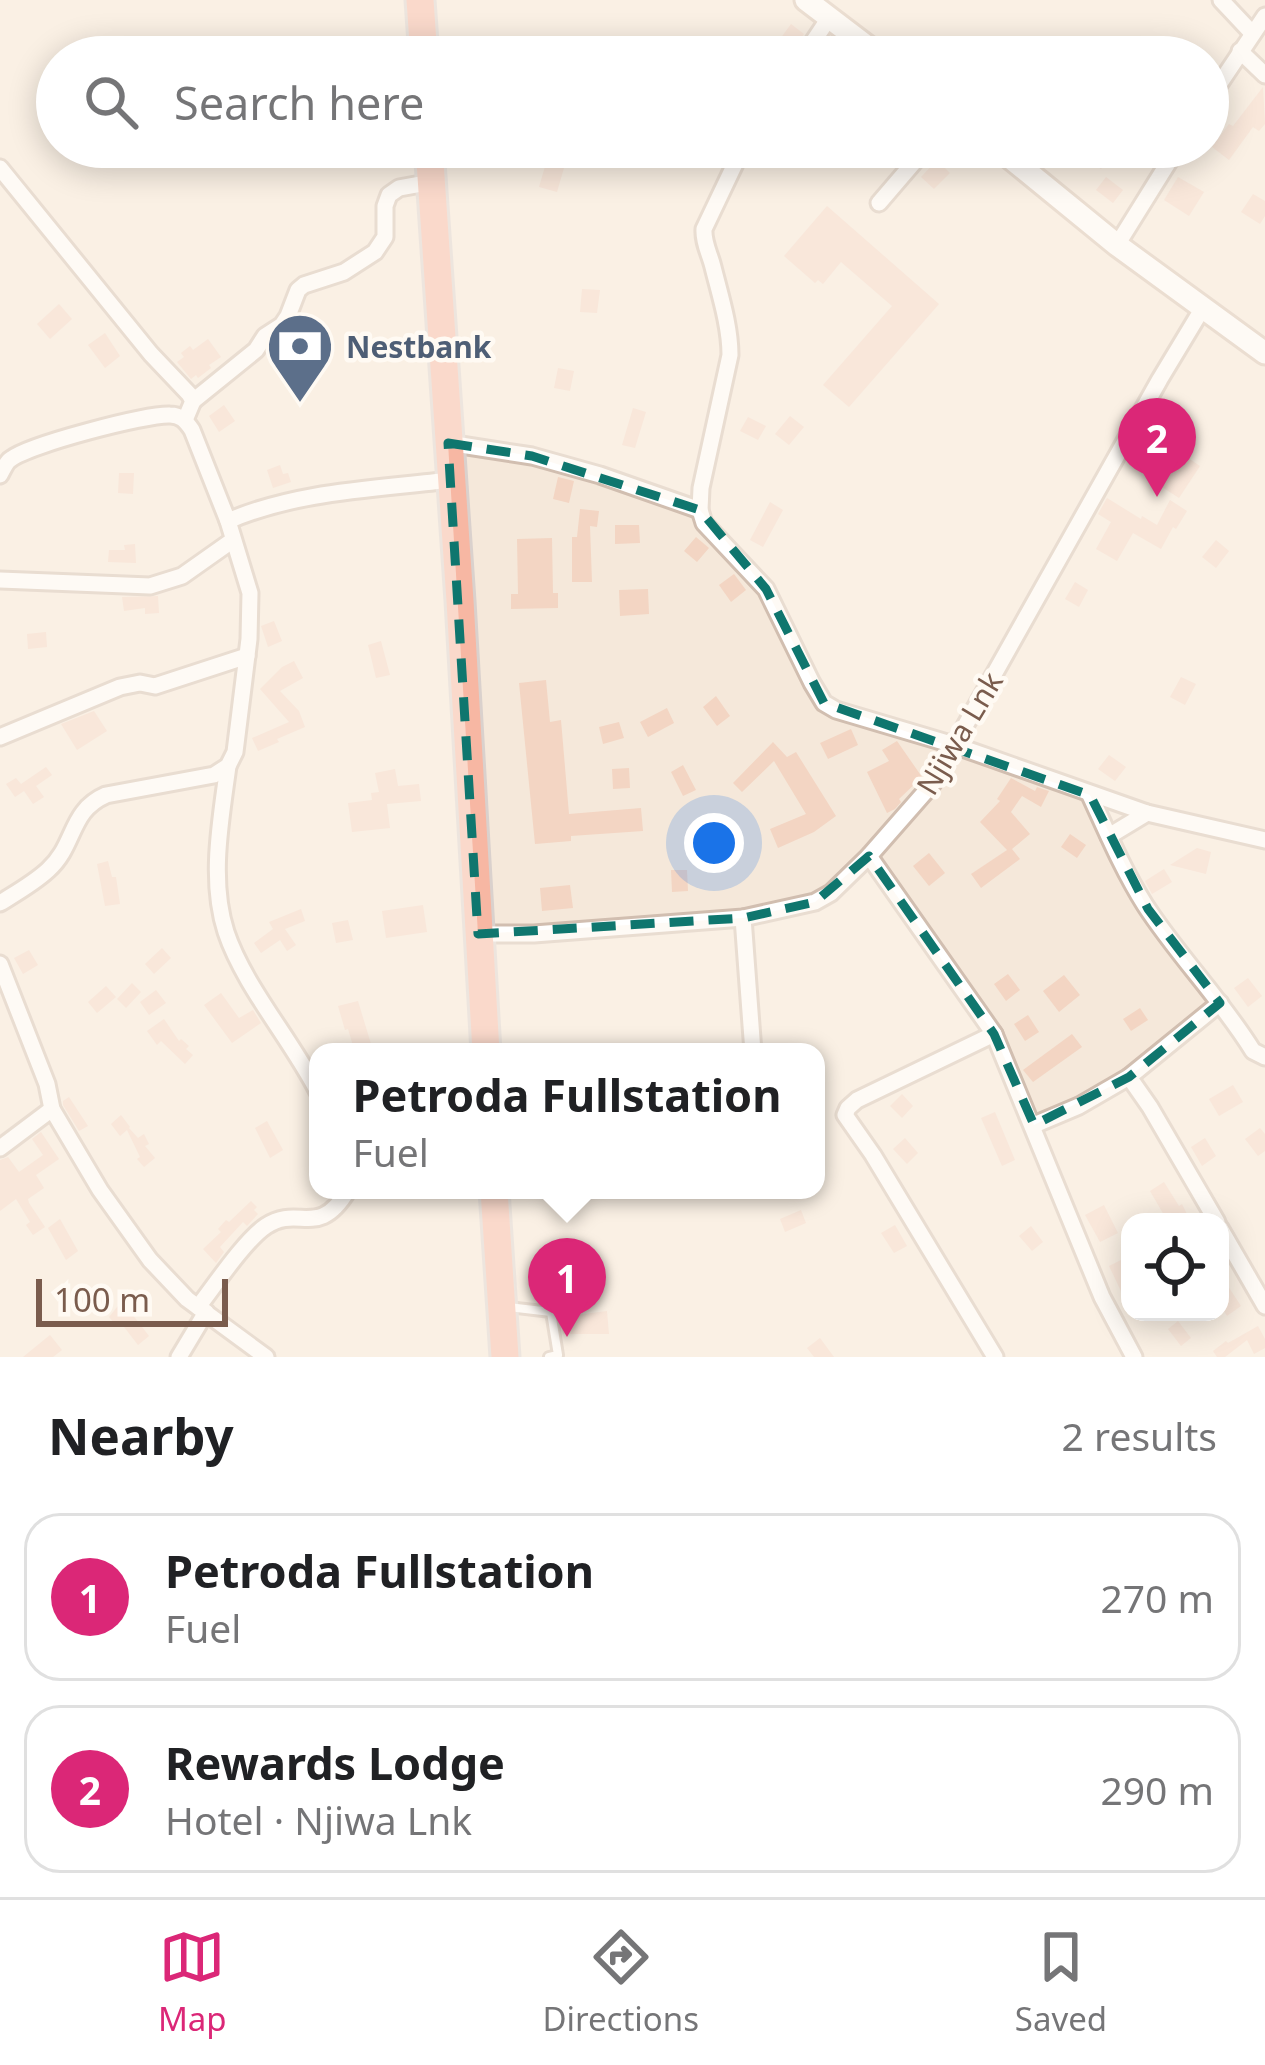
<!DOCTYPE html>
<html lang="en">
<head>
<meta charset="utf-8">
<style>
	:root { --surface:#fff; --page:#f2f2f2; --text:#202124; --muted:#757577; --line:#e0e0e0; --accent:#db2777 }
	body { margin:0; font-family:"Noto Sans",sans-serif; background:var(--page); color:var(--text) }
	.controls { position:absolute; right:36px; bottom:36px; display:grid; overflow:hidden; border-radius:24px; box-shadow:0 6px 30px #0003 }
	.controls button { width:108px; height:108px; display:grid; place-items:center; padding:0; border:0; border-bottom:3px solid var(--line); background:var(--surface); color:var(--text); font:60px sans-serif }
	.scale { position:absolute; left:36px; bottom:30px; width:192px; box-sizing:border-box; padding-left:12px; border:6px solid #7a5c4d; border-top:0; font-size:33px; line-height:42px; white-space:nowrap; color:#7a5c4d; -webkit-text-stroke:9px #fffaf3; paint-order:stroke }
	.you { position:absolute; left:714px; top:843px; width:42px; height:42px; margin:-30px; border:9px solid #fff; border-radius:50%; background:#1a73e8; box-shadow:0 0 0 18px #1a73e833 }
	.badge { display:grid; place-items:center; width:78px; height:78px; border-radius:50%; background:var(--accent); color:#fff; font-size:39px; font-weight:700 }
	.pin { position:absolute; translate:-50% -99px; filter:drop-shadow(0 3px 6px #0008) }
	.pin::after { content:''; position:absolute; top:63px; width:42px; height:36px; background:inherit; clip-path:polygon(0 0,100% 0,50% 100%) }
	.popup { position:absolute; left:309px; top:1043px; width:516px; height:156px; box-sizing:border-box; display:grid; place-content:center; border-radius:24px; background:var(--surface); filter:drop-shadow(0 3px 9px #0005); font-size:39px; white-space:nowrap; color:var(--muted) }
	.popup b { font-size:45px; color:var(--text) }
	.popup::after { content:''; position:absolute; left:50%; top:100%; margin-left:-24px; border:24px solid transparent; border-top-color:var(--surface) }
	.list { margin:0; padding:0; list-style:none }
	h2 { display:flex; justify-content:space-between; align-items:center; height:156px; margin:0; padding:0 48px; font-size:51px }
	h2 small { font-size:39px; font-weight:400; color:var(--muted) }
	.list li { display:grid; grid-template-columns:78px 1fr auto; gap:36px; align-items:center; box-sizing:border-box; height:168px; margin:0 24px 24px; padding:0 24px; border:3px solid var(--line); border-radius:36px }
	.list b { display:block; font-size:45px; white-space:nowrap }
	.list p { margin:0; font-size:39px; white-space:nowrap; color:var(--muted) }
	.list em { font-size:39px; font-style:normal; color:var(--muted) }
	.icon { flex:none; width:66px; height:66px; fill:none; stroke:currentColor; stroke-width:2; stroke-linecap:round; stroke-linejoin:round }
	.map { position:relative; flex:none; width:1265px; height:1357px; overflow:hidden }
	.search { position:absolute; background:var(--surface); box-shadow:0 6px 30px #0003; left:36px; right:36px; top:36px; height:132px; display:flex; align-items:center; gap:30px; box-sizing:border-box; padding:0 42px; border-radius:66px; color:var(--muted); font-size:45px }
	.sheet { height:540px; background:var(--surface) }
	nav { display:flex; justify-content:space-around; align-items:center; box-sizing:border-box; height:168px; border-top:3px solid var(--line); background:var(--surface); font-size:33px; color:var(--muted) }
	nav a { display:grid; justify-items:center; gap:6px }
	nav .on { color:var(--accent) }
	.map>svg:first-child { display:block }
</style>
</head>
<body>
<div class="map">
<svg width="1265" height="1357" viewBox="0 0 1265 1357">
	<rect width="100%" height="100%" fill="#fdf6ec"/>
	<!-- residential -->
	<path fill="#f5e8da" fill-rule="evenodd" d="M0,0h1265v1357h-1265zM57,57h1151v90h-1151zM318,1052h498v138h-498zM1130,1222h90v90h-90z"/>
	<!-- building -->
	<g fill="#f3d5c3">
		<path d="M791,24l13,10 -10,15 -14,-10z"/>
		<path d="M1263,87l2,37 -6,7 -6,-4 -24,33 -17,-13 17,-23 4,2z"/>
		<path d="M1085,147h34l-18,22 -21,-16z"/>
		<path d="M937,160l13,13 -16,16 -13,-12z"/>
		<path d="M546,163l18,5 -7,24 -18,-5z"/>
		<path d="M1106,177l17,13 -10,13 -17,-13z"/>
		<path d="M1178,177l26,15 -15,24 -25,-16z"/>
		<path d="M1253,194l12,7v15l-5,8 -19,-12z"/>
		<path d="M827,206l112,98 -90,103 -26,-22 69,-79 -51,-44 -18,22 -5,-4 -3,3 -31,-27z"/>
		<path d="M582,289l18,1 -3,23 -17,-1z"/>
		<path d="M59,304l13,15 -22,20 -13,-15z"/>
		<path d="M105,333l15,23 -15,12 -17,-23z"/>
		<path d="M208,339l13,18 -12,8 2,3 -13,10 -2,-3 -5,4 -14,-17 7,-5 -3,-4 9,-7 3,4z"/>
		<path d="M558,368l16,3 -4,20 -16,-3z"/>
		<path d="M224,405l11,16 -16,11 -10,-16z"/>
		<path d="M633,408l13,4 -11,36 -13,-3z"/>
		<path d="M790,416l14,11 -15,18 -14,-11z"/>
		<path d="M748,417l18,9 -8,14 -18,-9z"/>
		<path d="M1169,445l31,21 -21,32 -31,-20z"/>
		<path d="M280,465l3,9 5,-1 3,9 -18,6 -6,-18z"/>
		<path d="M119,473h15l-1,21 -15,-1z"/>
		<path d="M558,477l16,4 -5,22 -16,-4z"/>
		<path d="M1107,498l34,21 1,-3 15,9 13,-25 17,11 -11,18 -3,-2 -12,22 -28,-16 -16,28 -21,-12 15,-27 -13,-8z"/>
		<path d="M770,502l13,8 -20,37 -13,-7z"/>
		<path d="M580,509l19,2 -2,16 -7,-1 2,56h-20v-45h5z"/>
		<path d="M615,525h24l1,18 -25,1z"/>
		<path d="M696,537l13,11 -12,14 -13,-11z"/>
		<path d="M552,538l1,55h5v15l-47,1v-15h7l-1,-55z"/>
		<path d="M1216,540l13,11 -13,17 -14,-11z"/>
		<path d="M135,544l1,19 -28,-1 1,-12h16l-1,-5z"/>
		<path d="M734,574l12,16 -15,12 -12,-17z"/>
		<path d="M1075,582l13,8 -9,17 -14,-8z"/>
		<path d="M648,589l1,25 -29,2 -1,-26z"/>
		<path d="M158,596l1,17 -14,1v-6l-21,3 -2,-14z"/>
		<path d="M274,621l8,20 -14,6 -7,-21z"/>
		<path d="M46,632l1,15 -19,2 -1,-15z"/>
		<path d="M381,641l9,34 -14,3 -8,-33z"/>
		<path d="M294,661l9,17 -23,13 19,20 6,16 -28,12 2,3 -21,9 -6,-13 37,-16 -29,-33 22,-22z"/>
		<path d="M1181,677l15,7 -11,21 -15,-8z"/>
		<path d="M546,680l4,42 11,-2 8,94 72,-6 2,23 -72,5v5l-36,3 -16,-161z"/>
		<path d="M716,696l14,20 -13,10 -14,-19z"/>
		<path d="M667,708l7,15 -26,14 -8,-15z"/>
		<path d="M94,711l13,20 -30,19 -16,-26z"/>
		<path d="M619,722l5,16 -21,6 -4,-17z"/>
		<path d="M851,729l7,16 -30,14 -8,-16z"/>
		<path d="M897,741l25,36 -23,22 2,3 -6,7 -8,4 -20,-41 22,-11 -7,-11z"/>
		<path d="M773,742l14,15 9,-5 40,64 -22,16 -36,16 -8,-19 36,-15 -32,-53 -32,31 -9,-9z"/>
		<path d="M1109,755l17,12 -11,14 -17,-12z"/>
		<path d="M683,765l13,25 -13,6 -12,-24z"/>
		<path d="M46,767l6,8 -16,11 8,11 -11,7 -9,-13 -9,6 -9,-13 10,-6 5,6z"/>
		<path d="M629,768l1,20 -17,1 -1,-20z"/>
		<path d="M395,769l3,17 21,-2 2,17 -34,3 3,24 -38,4 -4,-29 24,-3 -1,-7 8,-1 -4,-19z"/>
		<path d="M1011,778l24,13 2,-4 12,4 -8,16 -19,-11 -11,16 19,22 -18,15 8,10 -39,29 -10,-14 36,-24 -27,-28 20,-21 -3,-2z"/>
		<path d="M1070,834l16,11 -9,13 -16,-11z"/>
		<path d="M1197,848l14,4 -5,22 -36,-9z"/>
		<path d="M929,853l16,20 -16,13 -16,-20z"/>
		<path d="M108,861l4,16h4l4,27 -15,2 -8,-42z"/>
		<path d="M1164,869l8,13 -20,12 -7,-13z"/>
		<path d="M671,870h16l1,21 -16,1z"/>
		<path d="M570,885l3,23 -31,3 -2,-23z"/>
		<path d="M423,905l4,27 -41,6 -4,-27z"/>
		<path d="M301,909l4,12 -20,8 11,16 -9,6 -7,-11 -19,13 -7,-10 19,-14 -4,-7z"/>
		<path d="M348,920l5,20 -17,3 -4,-20z"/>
		<path d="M162,948l9,10 -17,16 -9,-10z"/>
		<path d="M29,950l9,15 -15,9 -9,-16z"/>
		<path d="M1008,974l12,16 -14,11 -12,-17z"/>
		<path d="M1064,975l16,20 -21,17 -16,-21z"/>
		<path d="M1248,978l14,18 -14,11 -14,-19z"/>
		<path d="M132,983l9,9 -15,16 -9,-9z"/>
		<path d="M106,986l10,11 -19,16 -9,-11z"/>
		<path d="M156,990l10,13 -17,12 -9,-13z"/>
		<path d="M221,993l18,25 14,-8 8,13 -29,20 -28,-38z"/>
		<path d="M358,1001l13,43 -17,5 -6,-20 -3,1 -7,-24z"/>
		<path d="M1140,1008l8,12 -17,11 -8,-12z"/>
		<path d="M1028,1015l11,17 -14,9 -11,-17z"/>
		<path d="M164,1019l15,22 2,-2 8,7 -3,3 7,6 -8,9 -24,-23 -4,4 -10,-14z"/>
		<path d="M1072,1034l10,13 -49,35 -10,-12z"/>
		<path d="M1233,1085l10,17 -24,14 -10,-17z"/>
		<path d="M902,1094l11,12 -11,12 -12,-12z"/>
		<path d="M69,1097l19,29 -9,5 -16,-26v-4z"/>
		<path d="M995,1112l20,48 -13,6 -21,-48z"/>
		<path d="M121,1115l9,12 -1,1 9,10 6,-4 5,10 -4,2 10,12 -11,9 -7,-8 3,-2 -13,-27 -7,6 -9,-12z"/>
		<path d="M267,1121l16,29 -13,8 -15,-30z"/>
		<path d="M1260,1128l5,6v17l-7,5 -13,-17z"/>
		<path d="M41,1132l18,27 -23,16 8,13 -16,11 1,4 16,24 -12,8 -7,-10 4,-3 -14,-23 -16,12v-51l8,-3 11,15 24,-17 -11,-16z"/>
		<path d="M905,1138l13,15 -11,11 -14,-15z"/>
		<path d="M1205,1138l11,18 -14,10 -11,-19z"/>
		<path d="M1164,1182l15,24 3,-2 9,18h-23l-18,-31z"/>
		<path d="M251,1201l6,6 -3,3 4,4 -11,12 -4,-4 -23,25 4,5 -8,11 -13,-14 18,-17 -3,-3 8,-9 3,2z"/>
		<path d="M1104,1205l14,28 -18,9 -15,-27z"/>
		<path d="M801,1210l5,13 -21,9 -5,-13z"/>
		<path d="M60,1219l18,32 -12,9 -18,-32z"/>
		<path d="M895,1225l12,21 -13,7 -13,-20z"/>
		<path d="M1031,1226l12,16 -11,9 -13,-15z"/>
		<path d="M1121,1260l9,18v32l-21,-44z"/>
		<path d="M1220,1274l21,32 -14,10 -7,-12z"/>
		<path d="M122,1301l27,35 -11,9 -17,-22 -4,3 -8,-9z"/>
		<path d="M607,1311l2,23h-46l-3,-17z"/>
		<path d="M1178,1321l13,17 -10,8 -13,-17z"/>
		<path d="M1258,1326l7,13v9l-11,6 -7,-14 -22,17h-8l-4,-6 13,-10 2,2z"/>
		<path d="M50,1335l12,15 -9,7h-30z"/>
		<path d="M820,1338l14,19h-20l-7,-9z"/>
	</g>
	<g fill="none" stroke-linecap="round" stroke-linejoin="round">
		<defs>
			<path id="lane" d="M508,1307l43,5 7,43 -9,2"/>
			<g id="street">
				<path d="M1221,0l31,33"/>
				<path d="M1240,51l25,24"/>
				<path d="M803,57l26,-39"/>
				<path d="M1208,101l57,-85"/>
				<path d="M743,147l-39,82c-1,14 6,25 9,38 7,28 17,59 17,88l-29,133 -1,22 4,13 62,66 46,94 12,20 12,7 118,35 193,68 118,27"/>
				<path d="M0,168l151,186 38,40 4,7 -8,19"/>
				<path d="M879,203l48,-56"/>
				<path d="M1117,245l61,-98"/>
				<path d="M193,401l63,-51 9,-14 17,-11 6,-9 10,-26 6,-5 40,-13 31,-20 10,-15v-31l4,-11 10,-7 33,-6"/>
				<path d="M448,443l84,13 68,19 100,35"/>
				<path d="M0,475c2,-4 7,-14 11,-16 17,-14 135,-45 159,-44 11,0 16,6 22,15l36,91"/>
				<path d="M0,580l150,6 32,-10 51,-36"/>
				<path d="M0,737l120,-50 20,-4 15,3 92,-30"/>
				<path d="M228,766c-7,53 -19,114 -2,166 18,54 65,107 92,160"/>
				<path d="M1090,795c17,37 33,75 55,110 33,51 76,94 108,146l12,6"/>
				<path d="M1109,836l38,-23"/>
				<path d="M869,856l125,178 108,263 32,60"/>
				<path d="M0,903c16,-10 34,-20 48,-33 28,-25 21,-59 58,-75l108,-20 14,-9 7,-14 14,-113 1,-46 -22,-72c69,-30 148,-32 222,-41"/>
				<path d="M743,918l10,134"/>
				<path d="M478,934h56l209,-16 72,-16 16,-9 38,-37 64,-73 227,-404 44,-73"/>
				<path d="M0,964l47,120 5,25 48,81 50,70 37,39 79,58"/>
				<path d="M994,1034l-137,66 -9,8 -3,7 28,40 122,202"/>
				<path d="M1129,1077l91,-74"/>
				<path d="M1034,1125l45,-19 50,-29 21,30 67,115"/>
				<path d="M0,1148l52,-39"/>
				<path d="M1220,1228l45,78"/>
				<path d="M198,1307c17,-22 47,-67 68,-81 33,-22 52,14 82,-36"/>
				<path d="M179,1357l27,-45"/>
			</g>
			<g id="secondary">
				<path d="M806,0l75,57"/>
				<path d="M997,147l120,98 148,108"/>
			</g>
			<g id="highway">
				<path d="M420,0l4,57"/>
				<path d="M429,147l31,454 26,451"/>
				<path d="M494,1190l11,167"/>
			</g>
		</defs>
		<!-- lane casing -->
		<use href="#lane" stroke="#d1beb0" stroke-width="14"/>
		<!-- street casing -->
		<use href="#street" stroke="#d1beb0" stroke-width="21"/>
		<!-- secondary casing -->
		<use href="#secondary" stroke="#d6c0b0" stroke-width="27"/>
		<!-- highway casing -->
		<use href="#highway" stroke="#dad1cd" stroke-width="33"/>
		<!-- lane -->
		<use href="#lane" stroke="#fff" stroke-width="8"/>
		<!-- street -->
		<use href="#street" stroke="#fff" stroke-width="15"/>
		<!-- secondary -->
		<use href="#secondary" stroke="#fff" stroke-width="21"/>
		<!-- highway -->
		<use href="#highway" stroke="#f7b7a3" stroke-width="27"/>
	</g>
	<!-- marked area -->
	<path d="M0 0H1265V1357H0ZM448,443l84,13 168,54 66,79 58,114 266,92 58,114 72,94 -91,74 -95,48 -40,-91 -125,-178 -54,46 -72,16 -265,16z" fill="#fdf6ec" fill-opacity=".55" fill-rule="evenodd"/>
	<path fill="none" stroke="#0f766e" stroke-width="9" stroke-dasharray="24 15" stroke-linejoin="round" d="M448,443l84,13 168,54 66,79 58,114 266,92 58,114 72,94 -91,74 -95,48 -40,-91 -125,-178 -54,46 -72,16 -265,16z"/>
	<!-- icons -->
	<defs>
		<symbol id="bank-pin" viewBox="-11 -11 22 30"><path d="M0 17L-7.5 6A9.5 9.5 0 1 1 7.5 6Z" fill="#5c6f8a" stroke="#fffaf3"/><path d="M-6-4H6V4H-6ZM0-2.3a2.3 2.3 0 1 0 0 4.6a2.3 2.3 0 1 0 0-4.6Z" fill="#fff"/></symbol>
	</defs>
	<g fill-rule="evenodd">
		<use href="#bank-pin" x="262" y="308" width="76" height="104"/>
	</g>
	<g text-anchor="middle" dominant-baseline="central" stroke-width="9" stroke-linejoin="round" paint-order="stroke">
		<!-- service labels -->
		<g font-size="30" font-weight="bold" fill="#4e5e75" stroke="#fffaf3" text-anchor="start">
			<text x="346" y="346">Nestbank</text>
		</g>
		<!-- street labels -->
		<g font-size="30" fill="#7a5c4d" stroke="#fffaf3">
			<text transform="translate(959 733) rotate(-59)">Njiwa Lnk</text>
		</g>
	</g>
</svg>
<div class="controls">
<button><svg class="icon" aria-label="locate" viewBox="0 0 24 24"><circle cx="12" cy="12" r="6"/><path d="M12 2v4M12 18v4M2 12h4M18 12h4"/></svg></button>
</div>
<div class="scale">100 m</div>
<div class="you"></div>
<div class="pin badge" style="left:567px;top:1337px">1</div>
<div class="popup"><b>Petroda Fullstation</b>Fuel</div>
<div class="pin badge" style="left:1157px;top:497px">2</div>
<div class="search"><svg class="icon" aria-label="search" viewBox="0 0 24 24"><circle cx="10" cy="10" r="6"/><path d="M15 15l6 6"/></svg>Search here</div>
</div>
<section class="sheet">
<h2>Nearby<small>2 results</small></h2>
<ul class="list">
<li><span class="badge">1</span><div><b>Petroda Fullstation</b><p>Fuel</p></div><em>270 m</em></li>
<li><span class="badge">2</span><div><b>Rewards Lodge</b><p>Hotel · Njiwa Lnk</p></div><em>290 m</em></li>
</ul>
</section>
<nav>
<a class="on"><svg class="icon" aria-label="map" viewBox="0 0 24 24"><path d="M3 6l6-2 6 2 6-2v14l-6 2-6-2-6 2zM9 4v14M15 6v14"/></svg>Map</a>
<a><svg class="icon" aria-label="directions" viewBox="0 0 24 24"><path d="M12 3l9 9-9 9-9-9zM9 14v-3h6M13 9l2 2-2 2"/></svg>Directions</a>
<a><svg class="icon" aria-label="saved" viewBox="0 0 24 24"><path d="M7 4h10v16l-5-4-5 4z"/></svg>Saved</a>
</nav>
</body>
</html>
